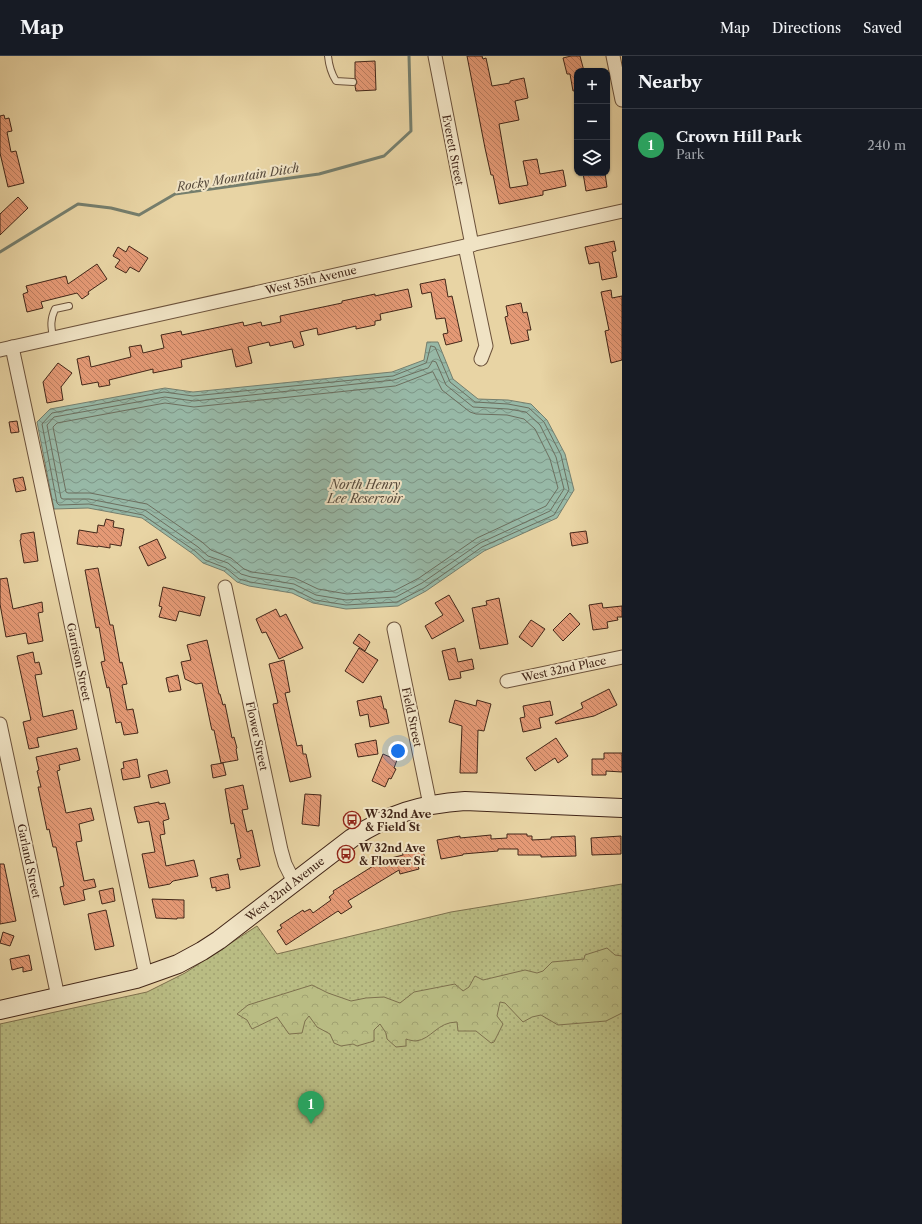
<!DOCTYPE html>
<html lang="en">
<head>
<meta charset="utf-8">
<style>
	:root { --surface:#171b24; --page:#242831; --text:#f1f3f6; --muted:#9ea1a6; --line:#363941; --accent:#7c3aed }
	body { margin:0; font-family:"Libre Caslon Text",serif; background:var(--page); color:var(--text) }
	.controls { position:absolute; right:12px; top:12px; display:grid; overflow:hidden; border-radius:8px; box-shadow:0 1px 3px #0004 }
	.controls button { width:36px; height:36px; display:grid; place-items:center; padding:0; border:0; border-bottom:1px solid var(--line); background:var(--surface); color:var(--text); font:20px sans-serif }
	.you { position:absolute; left:398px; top:695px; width:14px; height:14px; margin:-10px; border:3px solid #fff; border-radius:50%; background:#1a73e8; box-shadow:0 0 0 6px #1a73e833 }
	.badge { display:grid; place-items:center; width:26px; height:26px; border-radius:50%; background:var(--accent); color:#fff; font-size:13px; font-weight:700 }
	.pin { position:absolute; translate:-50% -33px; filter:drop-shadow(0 1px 2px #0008) }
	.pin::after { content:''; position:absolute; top:21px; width:14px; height:12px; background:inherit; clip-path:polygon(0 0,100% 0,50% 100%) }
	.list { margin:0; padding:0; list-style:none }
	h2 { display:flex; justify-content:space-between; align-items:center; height:52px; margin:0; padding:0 16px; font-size:17px }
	h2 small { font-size:13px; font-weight:400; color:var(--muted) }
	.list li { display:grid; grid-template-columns:26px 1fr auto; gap:12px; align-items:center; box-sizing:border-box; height:72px; padding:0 16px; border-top:1px solid var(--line) }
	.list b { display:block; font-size:15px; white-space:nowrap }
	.list p { margin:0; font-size:13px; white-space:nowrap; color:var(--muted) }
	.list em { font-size:13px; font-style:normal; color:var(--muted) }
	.icon { flex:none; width:22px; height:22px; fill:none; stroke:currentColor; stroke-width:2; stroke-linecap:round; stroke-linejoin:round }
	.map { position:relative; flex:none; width:622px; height:1168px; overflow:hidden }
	header { display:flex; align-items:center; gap:24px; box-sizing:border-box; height:56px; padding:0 20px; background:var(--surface); border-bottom:1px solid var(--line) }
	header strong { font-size:19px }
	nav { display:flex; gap:22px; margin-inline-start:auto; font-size:14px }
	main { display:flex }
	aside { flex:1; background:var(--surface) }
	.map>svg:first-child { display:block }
</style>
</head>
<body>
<header>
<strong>Map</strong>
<nav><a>Map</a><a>Directions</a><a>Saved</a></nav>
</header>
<main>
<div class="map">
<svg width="622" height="1168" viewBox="0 0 622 1168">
	<defs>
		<pattern id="grass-dots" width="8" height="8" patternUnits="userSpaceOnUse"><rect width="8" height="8" fill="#b9bc83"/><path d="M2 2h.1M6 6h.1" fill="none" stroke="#a0a170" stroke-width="1.8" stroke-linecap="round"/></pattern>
		<pattern id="forest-crowns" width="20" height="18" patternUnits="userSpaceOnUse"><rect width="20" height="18" fill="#b9bc83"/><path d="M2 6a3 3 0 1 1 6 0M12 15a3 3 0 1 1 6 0" fill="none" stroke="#a0a170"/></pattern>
		<pattern id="water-waves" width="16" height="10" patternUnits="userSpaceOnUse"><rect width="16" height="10" fill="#97b8a6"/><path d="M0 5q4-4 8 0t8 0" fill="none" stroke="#7d9586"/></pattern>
		<pattern id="building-back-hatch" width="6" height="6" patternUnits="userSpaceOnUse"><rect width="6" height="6" fill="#e49975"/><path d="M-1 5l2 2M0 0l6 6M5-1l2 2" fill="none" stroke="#ba7d5f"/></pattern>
	</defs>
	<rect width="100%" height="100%" fill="#e8d4a4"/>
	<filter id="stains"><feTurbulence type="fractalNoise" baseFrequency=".005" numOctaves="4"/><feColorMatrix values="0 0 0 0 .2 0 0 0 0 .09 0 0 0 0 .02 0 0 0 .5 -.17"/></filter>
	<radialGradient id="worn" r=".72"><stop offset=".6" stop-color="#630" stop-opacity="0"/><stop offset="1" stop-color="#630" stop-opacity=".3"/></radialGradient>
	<!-- grass -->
	<path fill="url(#grass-dots)" stroke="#7e714e" d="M622,828v340h-622v-200l147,-32 38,-19 72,-47 20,28 174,-42z"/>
	<!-- forest -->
	<path fill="url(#forest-crowns)" stroke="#7e714e" d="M607,892l8,7 7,1v57l-16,8 -48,4 -17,-10 -9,2 -9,5 -18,-19 -5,-1 -3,14 6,8 -9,18 -3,1 -15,-12h-18l-1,-9c-20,0 -25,17 -41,19 -3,0 -7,-1 -10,-2v7l-10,1 -9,-8 -1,-6 -6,-9 -6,6v11l-17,5 -4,-2 -12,2 -7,-3 -4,-9 -13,-7 -8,-11 -4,5 -3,12 -13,1 -12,-17 -25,12 -5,-9 -10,-6 11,-9 64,-20 16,8 23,8 15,-3 18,-1 16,6 14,-11 41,-8 8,7 6,-4 6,-11 8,4 42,-10 12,3 6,-2 9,-9 32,-3 1,-4z"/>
	<!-- water -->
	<path fill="url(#water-waves)" stroke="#757e6d" d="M427,286h11l15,37 25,20 30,1 23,4 16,16 18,34 9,36 -17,28 -73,33 -58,40 -28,15 -52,3 -33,-6 -21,-10 -43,-7 -12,-4 -13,-11 -21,-8 -10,-9 -51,-36 -54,-10 -34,1 -17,-87 13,-13 115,-21 28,4 199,-20 32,-12z"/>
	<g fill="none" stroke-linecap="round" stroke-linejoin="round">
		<!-- shore -->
		<g stroke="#6c6f5f" stroke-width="1">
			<path d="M431,290l4,1 15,35 25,20 33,2 21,4 15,14 17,33 8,35 -15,25 -72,32 -58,41 -27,14 -51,3 -31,-5 -22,-11 -43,-7 -11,-3 -13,-11 -21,-8 -10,-9 -52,-36 -54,-11 -30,1 -2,-2 -15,-79 10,-11 112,-21 29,4 200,-20 33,-13z"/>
			<path d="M433,305l3,1 10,23 27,22 35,2 18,3 14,13 16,32 8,32 -14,22 -70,32 -58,40 -26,14 -50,3 -30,-5 -22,-11 -43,-7 -10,-3 -13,-11 -20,-7 -10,-9 -53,-37 -56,-11h-26l-2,-1 -14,-73 7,-8 111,-20 29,4 200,-21 34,-12z"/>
			<path d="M433,316l9,18 28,22 6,2 31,1 17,4 11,10 15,30 8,29 -12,18 -69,32 -58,40 -25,13 -47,3 -29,-5 -23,-11 -43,-6 -8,-3 -13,-11 -20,-8 -9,-8 -55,-38 -57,-11h-22l-2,-1 -13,-65 4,-4 108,-20 29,4 201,-21z"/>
		</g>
		<!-- stream -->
		<path stroke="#757e6d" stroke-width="3" d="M0,196l78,-48 33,4 28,7 36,-21 144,-20 65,-18 27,-25 -2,-75"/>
	</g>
	<!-- building -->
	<g fill="url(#building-back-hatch)" stroke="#422618">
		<path d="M467,0h15l1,3 3,-1 6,28 18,-3v-2l14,-3 4,20 -13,3 4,19 -20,4 11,64 18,-3 -5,-24 14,-2 3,15 23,-4 3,16 -23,5v4l-44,9 -6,-29h-2l-6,-27z"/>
		<path d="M571,0h9l4,15h-7v19l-4,1 -3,-17h-3l-4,-16z"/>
		<path d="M375,5l1,29 -20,1 -1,-5 2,-4 -2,-4v-16z"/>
		<path d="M4,59l1,4 4,-1 3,13 -5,1 4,20 5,-1 8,32 -16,4 -8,-34v-37z"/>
		<path d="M583,117h22l2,14 -21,4z"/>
		<path d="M18,141l10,11 -28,27v-21z"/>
		<path d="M614,185l2,10 -4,1 5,25 -15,3 -3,-18 -10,2 -4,-17z"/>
		<path d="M129,190l19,12 -9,14 -9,-5 -4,6 -11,-6 5,-7 -7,-4 5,-9 8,5z"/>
		<path d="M97,208l10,15 -19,13 1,2 -7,5 -5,-6 -36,9 2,6 -16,4 -4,-18 5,-2 -2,-6 40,-10 2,8z"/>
		<path d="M445,223l3,18 4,-1 10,45 -16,4 -3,-11 5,-1 -3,-15 -9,1 -5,-27 -9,2 -2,-10z"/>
		<path d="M408,233l4,18 -32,7 1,6 -6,1v4l-19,4v-3l-38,9 -1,-7 -17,4 4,13 -10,3 -2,-7 -22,5 -1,-4 -21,5 4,16 -16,4 -4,-18 -51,11 1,7 -29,6v-4l-44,11 1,5 -11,2 -1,-5 -16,3 -5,-26 12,-3 2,11 40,-10 -2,-10 12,-2 2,8 21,-5 -3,-13 20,-4 1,4 61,-13 1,4 17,-4 1,4 19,-4 -1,-6 62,-13v-2l33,-7v2z"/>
		<path d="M611,234l1,8 10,-2v64l-11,3 -6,-32 4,-1 -8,-38z"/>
		<path d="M521,247l2,10 4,-1 4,18h-4l2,10 -18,4 -6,-27 3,-1 -2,-10z"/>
		<path d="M58,307l14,10 -11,14 2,13 -16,3 -4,-21z"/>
		<path d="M17,365l2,11 -8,1 -2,-11z"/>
		<path d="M23,421l3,13 -10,2 -3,-13z"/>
		<path d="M106,463l8,2 -1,6 11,2 -3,17 -11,-2v4l-12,-2v1l-21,-3 2,-14 18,3 1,-8 6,1z"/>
		<path d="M586,475l2,12 -16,3 -2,-13z"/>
		<path d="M34,476l4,29 -14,2 -4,-23 1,-1v-5z"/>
		<path d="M157,483l9,19 -18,8 -9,-19z"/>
		<path d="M98,512l12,57h3l7,38 2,-1 5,22 -5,1 5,25 6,-1 5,24 -14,2 -3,-13 -5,1 -7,-36 -2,1 -6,-26 4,-1 -6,-34 -3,1 -11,-58z"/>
		<path d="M7,522l6,31 29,-7 1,10 -5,1 5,28 -15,3 -2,-11 -20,4 -6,-33v-25z"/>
		<path d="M163,531l42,10 -5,19 -21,-5 -3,10 -17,-4 3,-10 -3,-1z"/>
		<path d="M449,539l15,26 -32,18 -7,-13 18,-11 -8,-12z"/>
		<path d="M499,542l9,46 -28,5 -8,-41 15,-3 -1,-4z"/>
		<path d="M602,547l1,5 19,-2v11h-5l1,3 -11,2 1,6 -15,2 -4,-25z"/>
		<path d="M276,553l4,8 6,-3 17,34 -24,11 -13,-27 -4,1 -6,-14z"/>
		<path d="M570,557l10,11 -17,17 -10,-11z"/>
		<path d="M531,564l14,9 -13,18 -13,-10z"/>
		<path d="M359,578l11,8 -5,9 -12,-8z"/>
		<path d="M207,584l12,54h1l3,11 2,-1 7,34 2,-1 3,11 -1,1 2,11 -17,3 -7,-33h-2l-1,-4 -9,-43 -6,1 -11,-5 -4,-17 10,-2 -4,-15z"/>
		<path d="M359,592l19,12 -15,23 -18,-12z"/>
		<path d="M455,592l3,14 14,-3 2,10 -14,3 1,6 -12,2 -7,-29z"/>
		<path d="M33,596l2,11 4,-1 3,12 -7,1 8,42 30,-7 4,19 -40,9 2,9 -10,2 -6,-27 8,-2 -14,-64z"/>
		<path d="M284,604l6,32 -5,1 12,53 5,-1 1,9h3l5,23 -21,5 -17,-78 5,-1 -9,-39z"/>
		<path d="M178,619l3,15 -12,2 -3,-14z"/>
		<path d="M609,633l8,16 -23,11 -38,8 -1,-2 28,-14 -2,-5z"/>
		<path d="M381,640l3,13h2l3,14 -19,4 -2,-13 -8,2 -3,-15z"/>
		<path d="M455,644l21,6 1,-6 14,4 -7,27 -6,-1 -1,43h-17l2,-47 -13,-4z"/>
		<path d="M550,645l3,14 -14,3 2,10 -18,4 -3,-14 5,-1 -2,-11z"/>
		<path d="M556,682l12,18 -10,7 -3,-5 -20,13 -9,-13z"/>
		<path d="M376,684l2,14 -20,3 -3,-13z"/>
		<path d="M77,692l3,12 -21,5 1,5 -3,1 9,42 25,-5 3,12 -15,4 3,17 -6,1 8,39 10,-2 2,8 -13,3 2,10 -21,5 -4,-18 4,-1 -8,-39h-3l-4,-18 -2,1 -9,-43h3l-4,-16 2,-1 -3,-13z"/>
		<path d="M604,697h18v19l-16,-1v4h-14v-16h12z"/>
		<path d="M383,698l14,6 -3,8 2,1 -5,10 -2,-1 -4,9 -13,-6z"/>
		<path d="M137,703l3,18 -17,3 -2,-11 3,-1 -1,-6z"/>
		<path d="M223,707l3,12 -13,3 -2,-13z"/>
		<path d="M167,714l3,13 -19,5 -3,-13z"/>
		<path d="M243,729l5,24 -6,1 5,22 5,-2 8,36 -20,4 -3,-11 4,-1 -7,-35 -3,1 -6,-35z"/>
		<path d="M305,738l16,1 -2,31 -17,-2z"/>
		<path d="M159,746v2l6,-1 4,16 -6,2 2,13 -5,1 6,31 28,-6 4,16 -25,5 -3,3 -21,4 -7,-34 13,-2 -6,-31 -11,2 -4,-16z"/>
		<path d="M507,778h20v2h5v4l19,-1v-2l24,-1 1,20 -35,1v-2h-23v-6h-20v2l-35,3v1l-22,4 -4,-19 23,-4v2l31,-3v4l16,-1z"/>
		<path d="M621,780v18l-29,1 -1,-17z"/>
		<path d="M421,789l5,16 -9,2 2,6 -19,5 -1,-4 -51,31 4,6 -11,7 -3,-3 -52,34 -9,-14 5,-3 -2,-3 23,-15 1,2 6,-3 3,4 18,-13 -2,-3 5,-4 -1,-2 45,-28 1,2 12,-7 12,-3 -1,-4z"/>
		<path d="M0,808h4l12,57 -16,3z"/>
		<path d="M228,818l2,14 -14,3v-4l-4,1 -2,-10z"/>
		<path d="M113,832l2,13 -13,3 -3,-13z"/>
		<path d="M152,843l32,1v18h-7v1l-21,-1z"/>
		<path d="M106,854l8,36 -19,4 -7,-36z"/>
		<path d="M3,876l11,4 -4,10 -10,-3z"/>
		<path d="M29,899l3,15 -9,2v-5l-11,3 -2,-11z"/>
	</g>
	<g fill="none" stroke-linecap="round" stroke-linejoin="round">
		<defs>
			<g id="lane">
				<path d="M328,0c1,10 3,17 8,25l17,1"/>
				<path d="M53,282c-2,-12 -3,-18 2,-29l14,-3"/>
			</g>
			<g id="street">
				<path d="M435,0l37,189"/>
				<path d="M613,0l9,44"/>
				<path d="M465,190l21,100 -5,13"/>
				<path d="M12,291l134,629"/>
				<path d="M0,294l622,-139"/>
				<path d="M225,531l56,263 4,14 9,18"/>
				<path d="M394,573l36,176"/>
				<path d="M507,625l115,-24"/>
				<path d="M0,668l58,273"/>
			</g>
			<path id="secondary" d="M0,954l136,-31 42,-15 24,-13 17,-11 133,-102c38,-24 68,-34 113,-37l157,7"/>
		</defs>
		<!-- lane casing -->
		<use href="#lane" stroke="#6c523b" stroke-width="8"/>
		<!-- street casing -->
		<use href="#street" stroke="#6c523b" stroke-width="15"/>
		<!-- secondary casing -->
		<use href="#secondary" stroke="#422618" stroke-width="20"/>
		<!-- lane -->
		<use href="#lane" stroke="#f0e3c4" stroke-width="6"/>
		<!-- street -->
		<use href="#street" stroke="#f0e3c4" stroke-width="13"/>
		<!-- secondary -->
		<use href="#secondary" stroke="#f0e3c4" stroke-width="18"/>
	</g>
	<!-- icons -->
	<defs>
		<symbol id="bus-ring" viewBox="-11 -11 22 22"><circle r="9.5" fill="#f0e3c4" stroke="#8f2418" stroke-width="1.5"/><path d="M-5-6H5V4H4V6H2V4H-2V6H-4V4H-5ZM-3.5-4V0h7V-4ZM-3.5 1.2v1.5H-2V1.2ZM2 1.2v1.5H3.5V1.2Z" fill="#8f2418"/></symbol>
	</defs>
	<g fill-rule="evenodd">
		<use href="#bus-ring" x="342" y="754" width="20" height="20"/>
		<use href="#bus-ring" x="336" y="788" width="20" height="20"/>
	</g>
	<g text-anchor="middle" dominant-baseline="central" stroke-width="4" stroke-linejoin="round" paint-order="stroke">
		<!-- street labels -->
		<g font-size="11" fill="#422618" stroke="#f0e3c4">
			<text transform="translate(453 94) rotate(79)">Everett Street</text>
			<text transform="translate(311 224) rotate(-13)">West 35th Avenue</text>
			<text transform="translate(79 606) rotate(78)">Garrison Street</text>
			<text transform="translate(564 613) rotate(-12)">West 32nd Place</text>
			<text transform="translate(412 661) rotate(78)">Field Street</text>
			<text transform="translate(257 680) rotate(78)">Flower Street</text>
			<text transform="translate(29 805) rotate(78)">Garland Street</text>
			<text transform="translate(285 833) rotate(-38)">West 32nd Avenue</text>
		</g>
		<!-- poi labels -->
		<g font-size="11" font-weight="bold" fill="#422618" stroke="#f0e3c4" text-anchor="start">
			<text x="365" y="758">W 32nd Ave<tspan x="365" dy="13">&amp; Field St</tspan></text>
			<text x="359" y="792">W 32nd Ave<tspan x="359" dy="13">&amp; Flower St</tspan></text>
		</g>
		<!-- water labels -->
		<g font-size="12" font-style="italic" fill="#574a3c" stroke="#f0e3c4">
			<text transform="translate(238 121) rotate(-9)">Rocky Mountain Ditch</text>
			<text x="365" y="428">North Henry<tspan x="365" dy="14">Lee Reservoir</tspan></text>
		</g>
	</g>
	<rect width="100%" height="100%" filter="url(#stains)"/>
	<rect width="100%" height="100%" fill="url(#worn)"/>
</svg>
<div class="controls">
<button>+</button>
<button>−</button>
<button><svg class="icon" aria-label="layers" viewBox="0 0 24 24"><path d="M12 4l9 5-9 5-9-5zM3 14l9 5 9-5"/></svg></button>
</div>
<div class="you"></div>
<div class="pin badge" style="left:311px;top:1068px;background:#2e9e5b">1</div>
</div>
<aside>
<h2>Nearby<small></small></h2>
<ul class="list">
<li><span class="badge" style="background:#2e9e5b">1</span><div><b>Crown Hill Park</b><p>Park</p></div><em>240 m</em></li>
</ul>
</aside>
</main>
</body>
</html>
